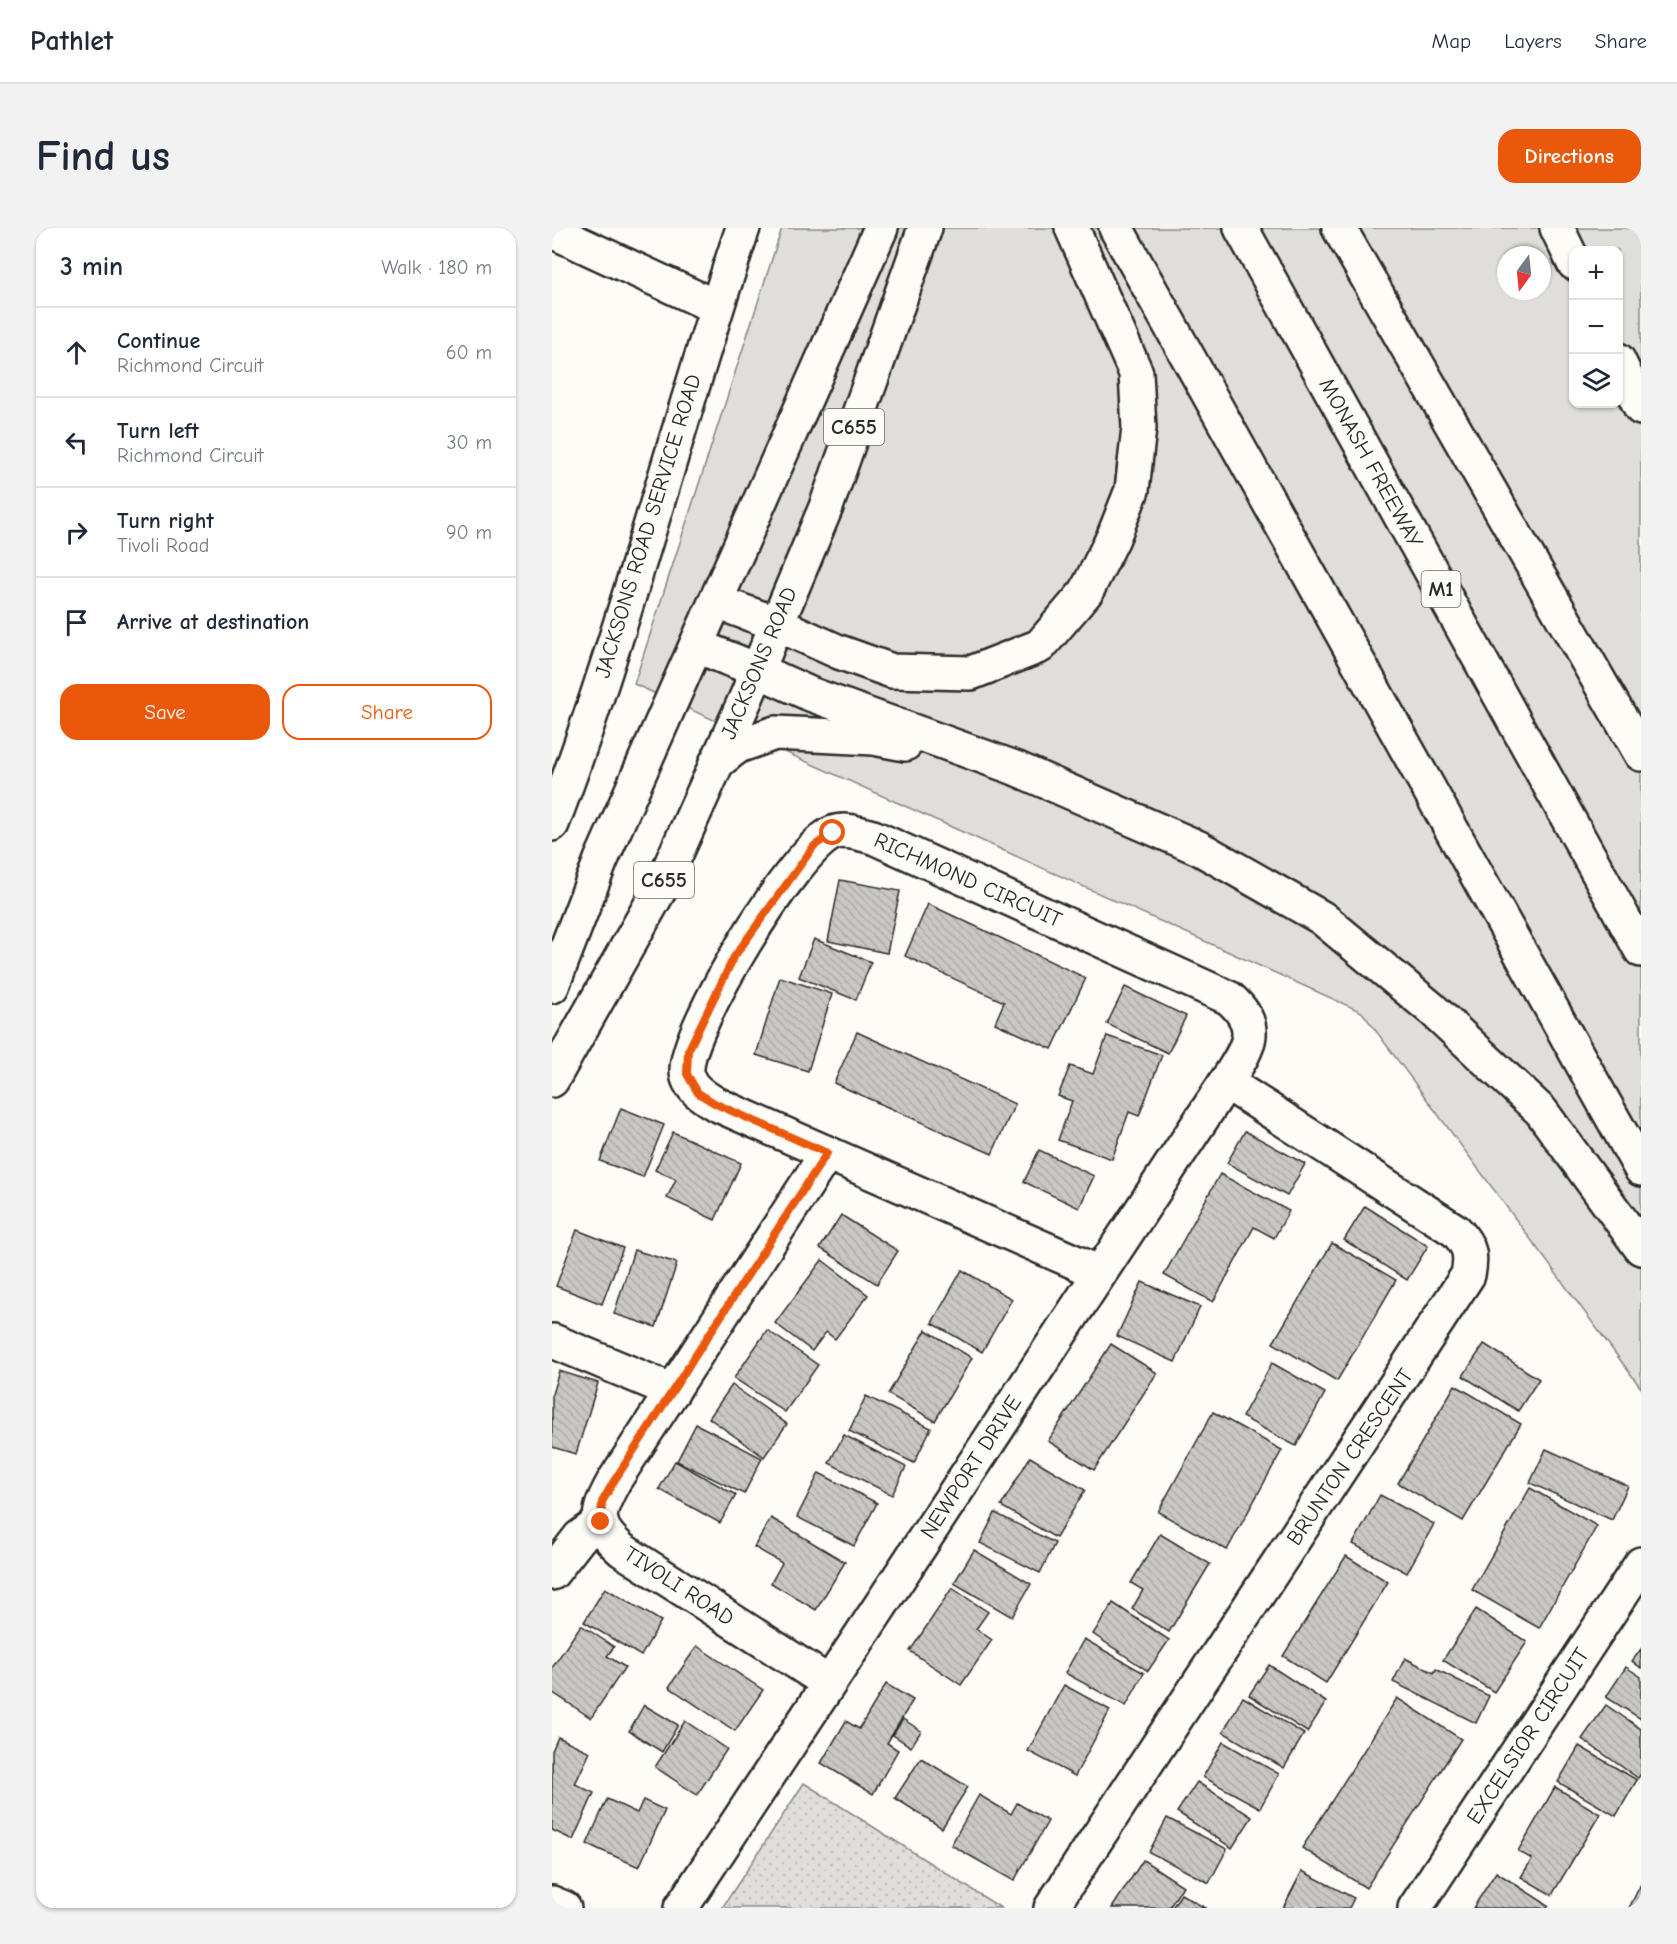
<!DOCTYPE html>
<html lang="en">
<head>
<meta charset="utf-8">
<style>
	:root { --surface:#fff; --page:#f2f2f3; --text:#1f2937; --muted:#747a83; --line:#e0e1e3; --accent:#ea580c }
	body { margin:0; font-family:"Comic Neue",sans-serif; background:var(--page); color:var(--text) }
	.controls { position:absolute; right:18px; top:18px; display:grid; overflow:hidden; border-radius:12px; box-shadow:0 2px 4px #0004 }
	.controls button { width:54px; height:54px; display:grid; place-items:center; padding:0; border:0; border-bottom:2px solid var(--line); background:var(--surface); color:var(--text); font:30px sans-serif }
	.compass { position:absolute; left:945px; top:18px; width:54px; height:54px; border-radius:50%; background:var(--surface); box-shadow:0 2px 4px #0004; rotate:195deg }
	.stop { position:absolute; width:18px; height:18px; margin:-14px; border:4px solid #ea580c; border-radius:50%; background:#fff }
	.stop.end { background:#ea580c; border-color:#fff; box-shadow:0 2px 6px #0008 }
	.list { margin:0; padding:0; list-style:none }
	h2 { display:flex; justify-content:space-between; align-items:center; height:78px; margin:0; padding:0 24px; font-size:26px }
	h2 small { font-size:20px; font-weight:400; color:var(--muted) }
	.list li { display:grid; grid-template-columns:39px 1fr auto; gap:18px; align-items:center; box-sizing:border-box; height:90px; padding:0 24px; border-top:2px solid var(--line) }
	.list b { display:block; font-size:22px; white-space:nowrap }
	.list p { margin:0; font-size:20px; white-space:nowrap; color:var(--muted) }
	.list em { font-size:20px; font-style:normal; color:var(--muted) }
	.actions { display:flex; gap:12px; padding:18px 24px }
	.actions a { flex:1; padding:14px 0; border:2px solid var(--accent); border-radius:18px; text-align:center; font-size:21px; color:var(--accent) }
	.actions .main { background:var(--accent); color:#fff }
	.icon { flex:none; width:33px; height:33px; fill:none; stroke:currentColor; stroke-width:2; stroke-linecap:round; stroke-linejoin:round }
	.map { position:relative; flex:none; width:1089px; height:1680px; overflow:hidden; border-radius:18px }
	header { display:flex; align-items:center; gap:36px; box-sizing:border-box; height:84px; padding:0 30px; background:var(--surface); border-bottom:2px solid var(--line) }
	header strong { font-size:28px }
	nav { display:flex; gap:33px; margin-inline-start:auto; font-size:21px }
	.intro { display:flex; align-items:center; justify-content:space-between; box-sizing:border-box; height:144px; padding:0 36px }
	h1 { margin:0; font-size:42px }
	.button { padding:15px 27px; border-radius:18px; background:var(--accent); color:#fff; font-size:21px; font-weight:700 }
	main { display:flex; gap:36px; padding:0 36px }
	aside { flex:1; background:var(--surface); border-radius:18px; box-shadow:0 2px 4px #0004 }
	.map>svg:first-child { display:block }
</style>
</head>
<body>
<header>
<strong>Pathlet</strong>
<nav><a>Map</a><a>Layers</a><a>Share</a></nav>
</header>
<div class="intro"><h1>Find us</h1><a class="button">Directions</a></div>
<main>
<aside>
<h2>3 min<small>Walk · 180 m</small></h2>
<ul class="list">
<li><svg class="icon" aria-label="ahead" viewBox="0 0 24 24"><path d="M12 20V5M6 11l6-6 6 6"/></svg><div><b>Continue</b><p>Richmond Circuit</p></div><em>60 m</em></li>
<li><svg class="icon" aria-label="left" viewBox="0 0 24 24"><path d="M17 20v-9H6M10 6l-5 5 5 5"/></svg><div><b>Turn left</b><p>Richmond Circuit</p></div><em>30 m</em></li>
<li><svg class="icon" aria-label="right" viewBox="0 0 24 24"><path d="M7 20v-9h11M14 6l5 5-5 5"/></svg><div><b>Turn right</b><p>Tivoli Road</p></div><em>90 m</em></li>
<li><svg class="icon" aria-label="arrive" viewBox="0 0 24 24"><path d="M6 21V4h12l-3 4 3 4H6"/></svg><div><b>Arrive at destination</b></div></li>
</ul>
<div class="actions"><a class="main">Save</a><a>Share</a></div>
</aside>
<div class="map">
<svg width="1089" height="1680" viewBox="0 0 1089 1680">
	<defs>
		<pattern id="park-dots" width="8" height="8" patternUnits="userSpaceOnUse" patternTransform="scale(1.5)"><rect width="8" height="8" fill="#dfdeda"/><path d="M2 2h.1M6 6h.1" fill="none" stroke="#c0bfbb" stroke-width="1.8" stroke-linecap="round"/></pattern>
		<pattern id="building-back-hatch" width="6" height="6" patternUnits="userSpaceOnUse" patternTransform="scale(1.5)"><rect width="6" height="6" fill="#c9c8c4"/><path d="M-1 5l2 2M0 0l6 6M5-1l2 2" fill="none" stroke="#adaca9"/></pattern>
	</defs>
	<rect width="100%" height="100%" fill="#fdfcf7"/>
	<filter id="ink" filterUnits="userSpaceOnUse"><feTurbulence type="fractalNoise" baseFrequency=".0167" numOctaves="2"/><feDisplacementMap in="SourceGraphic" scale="12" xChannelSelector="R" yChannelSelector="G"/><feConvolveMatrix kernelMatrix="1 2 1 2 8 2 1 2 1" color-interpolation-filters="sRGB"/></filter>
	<g filter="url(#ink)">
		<!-- grass -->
		<path fill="#dfdeda" stroke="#858482" stroke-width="1.5" fill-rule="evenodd" d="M230,0h859v1160l-279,-376 -728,-328zM1022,22h44v154h-44zM954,27h36v36h-36z"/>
		<!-- park -->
		<path fill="url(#park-dots)" stroke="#858482" stroke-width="1.5" d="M252,1555l197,125h-279z"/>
		<!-- building -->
		<g fill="url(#building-back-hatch)" stroke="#2b2b2b" stroke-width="1.5">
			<path d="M288,652l60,11 -13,62 -59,-12z"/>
			<path d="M376,676l158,74 -34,71 -57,-26 9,-21 -99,-46z"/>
			<path d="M262,711l57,23 -15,38 -57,-23z"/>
			<path d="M228,749l52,17 -24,77 -52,-16z"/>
			<path d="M573,759l61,29 -18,37 -61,-29z"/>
			<path d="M305,804l158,72 -23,50 -158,-71z"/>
			<path d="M555,808l55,19 -23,61 -10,-4 -17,47 -54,-19 14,-39 -14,-5 12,-30 23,8z"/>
			<path d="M69,880l43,17 -21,52 -43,-16z"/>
			<path d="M693,903l60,33 -18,32 -60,-33z"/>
			<path d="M121,904l68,31 -26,57 -48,-22 9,-19 -21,-9z"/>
			<path d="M487,922l55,26 -15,32 -55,-26z"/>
			<path d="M668,946l69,37 -15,27 -20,-11 -41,75 -49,-27z"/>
			<path d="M813,978l63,40 -21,34 -63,-40z"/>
			<path d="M289,987l57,36 -21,33 -57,-36z"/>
			<path d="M25,1002l46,18 -21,56 -46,-18z"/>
			<path d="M780,1015l64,37 -59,101 -64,-38z"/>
			<path d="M82,1022l43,13 -21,64 -42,-13z"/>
			<path d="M270,1032l46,35 -33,44 -9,-7 -14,19 -37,-28z"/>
			<path d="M410,1042l50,29 -30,53 -50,-29z"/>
			<path d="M590,1054l58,25 -25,55 -58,-26z"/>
			<path d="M215,1102l51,35 -33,47 -51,-34z"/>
			<path d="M374,1102l46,28 -37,63 -47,-27z"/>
			<path d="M559,1116l46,29 -63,97 -46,-29z"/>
			<path d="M932,1116l55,35 -21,32 -55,-35z"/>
			<path d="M720,1135l53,30 -29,53 -54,-29z"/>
			<path d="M7,1143l39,12 -22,71 -24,-7v-53z"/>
			<path d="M180,1157l55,39 -23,33 -55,-39z"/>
			<path d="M903,1157l66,39 -58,97 -65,-38z"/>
			<path d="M314,1168l65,32 -17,35 -65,-32z"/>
			<path d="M661,1184l69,38 -55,100 -69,-38z"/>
			<path d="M144,1196l66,34 -18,36 -67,-33z"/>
			<path d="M292,1207l62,32 -14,28 -63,-32z"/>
			<path d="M994,1221l82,37 -16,34 -82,-37z"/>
			<path d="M478,1229l55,33 -29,48 -55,-32z"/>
			<path d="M123,1233l61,34 -16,28 -61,-34z"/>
			<path d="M267,1245l58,30 -23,43 -57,-29z"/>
			<path d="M978,1260l67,38 -58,102 -67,-38z"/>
			<path d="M828,1267l54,29 -27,49 -54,-29z"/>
			<path d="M443,1285l60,30 -15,30 -60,-30z"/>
			<path d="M219,1290l74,44 -29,48 -45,-27 11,-20 -28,-16z"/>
			<path d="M608,1306l50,30 -41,68 -37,-23 11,-19 -12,-7z"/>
			<path d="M422,1322l57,34 -19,33 -58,-34z"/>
			<path d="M794,1328l42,26 -62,101 -43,-27z"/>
			<path d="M53,1360l56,33 -20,35 -57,-34z"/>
			<path d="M400,1360l36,24 -12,17 16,11 -31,45 -51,-34z"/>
			<path d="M561,1375l56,37 -21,31 -55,-37z"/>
			<path d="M924,1381l51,33 -33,50 -51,-32z"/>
			<path d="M29,1397l33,22 -7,9 18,11 -34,51 -39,-26v-24z"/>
			<path d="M532,1411l60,34 -18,33 -61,-33z"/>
			<path d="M145,1418l66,44 -28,41 -66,-44z"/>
			<path d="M1089,1421v19l-9,-7z"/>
			<path d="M853,1430l29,15 2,-4 53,27 -13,27 -83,-41z"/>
			<path d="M717,1437l57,37 -19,30 -58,-37z"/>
			<path d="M1074,1439l15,10v42l-35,-22z"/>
			<path d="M334,1456l27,16 -26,43 11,7 -25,44 -52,-31 25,-42 13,8z"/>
			<path d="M512,1457l46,25 -35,66 -47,-25z"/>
			<path d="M691,1469l61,37 -20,34 -61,-36z"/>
			<path d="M845,1470l64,41 -95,149 -64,-40z"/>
			<path d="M92,1477l34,20 -16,27 -33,-21z"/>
			<path d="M1054,1477l35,24v45l-3,4 -56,-39z"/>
			<path d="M351,1491l18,12 -10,16 -18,-12z"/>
			<path d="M133,1493l42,28 -30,46 -42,-28z"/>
			<path d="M6,1509l32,15 -15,32 19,9 -21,47 -21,-10v-79z"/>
			<path d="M671,1514l56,32 -19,34 -57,-31z"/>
			<path d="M1027,1518l58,34 -21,36 -58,-34z"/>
			<path d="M369,1530l47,29 -26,41 -47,-30z"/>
			<path d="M645,1554l55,35 -20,31 -55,-36z"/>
			<path d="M1003,1559l45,27 -48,81 -31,-18 11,-18 -14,-8z"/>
			<path d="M427,1567l32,19 6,-11 31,18 -34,60 -63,-36z"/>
			<path d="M55,1571l30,14 6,-13 22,10 -26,57 -52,-23z"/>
			<path d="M615,1590l60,31 -18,34 -60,-31z"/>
			<path d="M591,1632l40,26 -14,22h-57z"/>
			<path d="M750,1643l52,27 -5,10h-66z"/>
			<path d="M944,1644l53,34 -2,2h-74z"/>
			<path d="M1089,1656v24h-12z"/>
			<path d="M629,1666l24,14h-33z"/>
		</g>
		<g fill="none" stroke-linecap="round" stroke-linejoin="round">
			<defs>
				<g id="street">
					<path d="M0,3l164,76"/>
					<path d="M0,596c74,-195 124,-399 191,-596"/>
					<path d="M275,925l-213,328c-18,33 -21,43 8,69l207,133"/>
					<path d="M1,1113l120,50"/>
					<path d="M0,1345l28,-36 21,-15"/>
					<path d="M0,1675l12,5"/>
					<path d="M129,1680l545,-826c21,-33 38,-54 3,-84l-356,-161c-13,-3 -27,-9 -40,-4 -38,15 -148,196 -146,238 0,16 17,26 29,33l384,169"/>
					<path d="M499,1680l417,-633c4,-20 2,-29 -12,-44l-230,-149"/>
					<path d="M863,1680l226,-344"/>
				</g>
				<g id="primary">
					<path d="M165,374l60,22"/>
					<path d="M145,418l60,24"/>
					<path d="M0,758l49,-126 280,-632"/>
					<path d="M0,852l109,-193 85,-189 80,-191 99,-279"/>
				</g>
				<g id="highway">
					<path d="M564,0l525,941"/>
					<path d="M689,0l400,722"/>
					<path d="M787,0l302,526"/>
					<path d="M1005,0l17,35"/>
					<path d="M1066,132l23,48"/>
					<path d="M225,396l62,28 53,19 79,2 69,-27 46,-54 27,-54 19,-48 7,-62 -3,-55 -64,-145"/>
					<path d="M205,442l53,24 205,74 184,80 123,70 110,91 109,102 100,137"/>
					<path d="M164,535l22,-17 37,-13 99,5 31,6"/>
				</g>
			</defs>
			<!-- street casing -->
			<use href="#street" stroke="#2b2b2b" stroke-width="38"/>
			<!-- primary casing -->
			<use href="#primary" stroke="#2b2b2b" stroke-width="38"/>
			<!-- highway casing -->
			<use href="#highway" stroke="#2b2b2b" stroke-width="38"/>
			<!-- street -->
			<use href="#street" stroke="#fdfcf7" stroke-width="33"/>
			<!-- primary -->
			<use href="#primary" stroke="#fdfcf7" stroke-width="33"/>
			<!-- highway -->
			<use href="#highway" stroke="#fdfcf7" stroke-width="33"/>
		</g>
	</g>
	<g fill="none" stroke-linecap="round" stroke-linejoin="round" filter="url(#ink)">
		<!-- route -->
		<path stroke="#ea580c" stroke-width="8" d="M49,1294l1,-20 12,-21 213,-328 -111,-49 -18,-11 -11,-19 1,-23 46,-94 80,-111 19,-13"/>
	</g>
	<g text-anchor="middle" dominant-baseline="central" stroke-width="4.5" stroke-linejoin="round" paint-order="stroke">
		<!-- shield labels -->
		<g fill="#fdfcf7" stroke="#6a6a68" stroke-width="1.5">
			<rect x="272" y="181" width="60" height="36" rx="4.5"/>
			<rect x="869.5" y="343" width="39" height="36" rx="4.5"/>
			<rect x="82" y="634" width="60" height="36" rx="4.5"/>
		</g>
		<g font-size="21" font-weight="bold" fill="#2b2b2b">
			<text x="302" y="199">C655</text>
			<text x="889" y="361">M1</text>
			<text x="112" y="652">C655</text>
		</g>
		<!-- street labels -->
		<g font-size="22" fill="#2b2b2b" stroke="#fdfcf7">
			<text transform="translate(819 235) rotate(61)">MONASH FREEWAY</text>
			<text transform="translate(96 298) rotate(-73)">JACKSONS ROAD SERVICE ROAD</text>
			<text transform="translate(207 435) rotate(-67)">JACKSONS ROAD</text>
			<text transform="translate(416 652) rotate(24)">RICHMOND CIRCUIT</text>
			<text transform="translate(798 1229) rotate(-56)">BRUNTON CRESCENT</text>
			<text transform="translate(419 1239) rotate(-57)">NEWPORT DRIVE</text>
			<text transform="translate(127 1358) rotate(33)">TIVOLI ROAD</text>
			<text transform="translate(976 1508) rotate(-57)">EXCELSIOR CIRCUIT</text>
		</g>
	</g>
</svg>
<div class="controls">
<button>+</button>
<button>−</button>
<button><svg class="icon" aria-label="layers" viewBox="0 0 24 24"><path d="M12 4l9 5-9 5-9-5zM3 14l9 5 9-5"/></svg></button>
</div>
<svg class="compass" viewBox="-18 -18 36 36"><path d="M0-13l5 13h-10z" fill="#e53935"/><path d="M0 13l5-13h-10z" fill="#747a83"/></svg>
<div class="stop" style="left:281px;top:605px"></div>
<div class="stop end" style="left:49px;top:1294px"></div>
</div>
</main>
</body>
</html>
